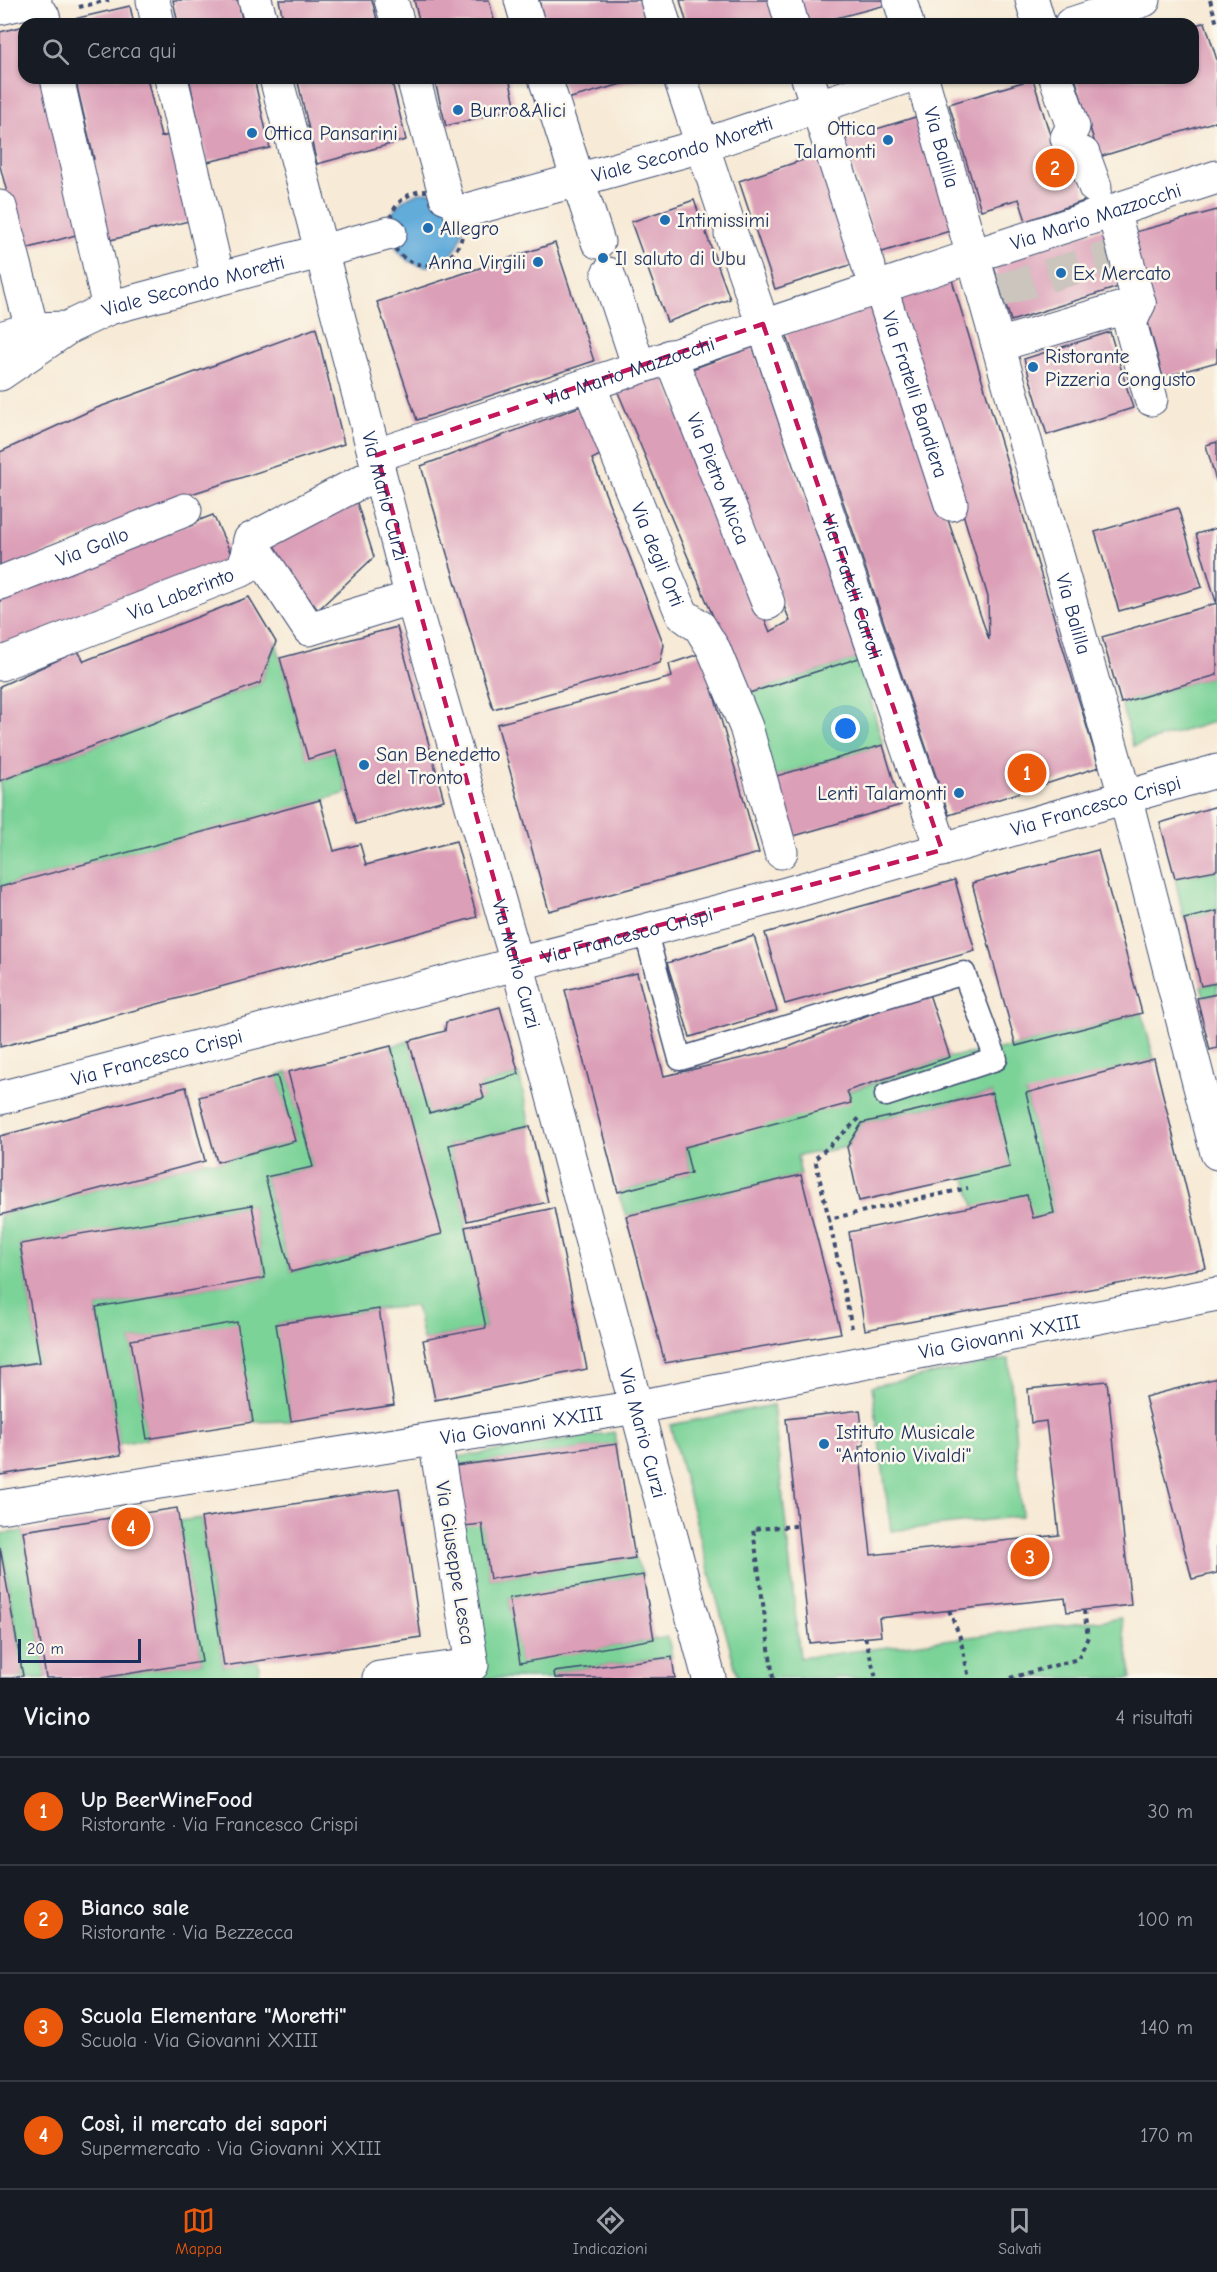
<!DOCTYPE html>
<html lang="it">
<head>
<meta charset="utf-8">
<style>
	:root { --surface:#171b24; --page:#242831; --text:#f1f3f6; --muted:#9ea1a6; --line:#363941; --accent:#ea580c }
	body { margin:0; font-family:"Comic Neue",sans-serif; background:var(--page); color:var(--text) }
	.scale { position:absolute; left:18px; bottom:15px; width:123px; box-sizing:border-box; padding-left:6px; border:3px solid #1b2f5e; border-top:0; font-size:16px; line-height:21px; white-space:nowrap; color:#1b2f5e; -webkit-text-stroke:4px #fbf7ec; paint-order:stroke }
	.you { position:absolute; left:846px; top:729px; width:21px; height:21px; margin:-15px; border:4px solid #fff; border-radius:50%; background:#1a73e8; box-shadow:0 0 0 9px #1a73e833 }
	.badge { display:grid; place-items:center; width:39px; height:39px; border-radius:50%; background:var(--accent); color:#fff; font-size:20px; font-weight:700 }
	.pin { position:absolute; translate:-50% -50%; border:3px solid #fff; box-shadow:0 2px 6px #0006 }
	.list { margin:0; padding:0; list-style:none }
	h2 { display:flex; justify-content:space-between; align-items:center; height:78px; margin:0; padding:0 24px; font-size:26px }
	h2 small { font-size:20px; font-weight:400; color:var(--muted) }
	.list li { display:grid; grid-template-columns:39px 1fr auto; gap:18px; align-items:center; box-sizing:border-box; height:108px; padding:0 24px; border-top:2px solid var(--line) }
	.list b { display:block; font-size:22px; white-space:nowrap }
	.list p { margin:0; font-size:20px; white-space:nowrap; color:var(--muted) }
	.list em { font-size:20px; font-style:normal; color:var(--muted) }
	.icon { flex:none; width:33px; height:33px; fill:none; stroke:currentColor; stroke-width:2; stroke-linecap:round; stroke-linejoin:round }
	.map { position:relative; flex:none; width:1217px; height:1678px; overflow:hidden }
	.search { position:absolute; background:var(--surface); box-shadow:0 2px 4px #0004; left:18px; right:18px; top:18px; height:66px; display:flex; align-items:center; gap:15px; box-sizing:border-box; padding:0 21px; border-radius:18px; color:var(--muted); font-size:22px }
	.sheet { height:510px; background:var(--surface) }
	nav { display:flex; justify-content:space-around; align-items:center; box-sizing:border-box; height:84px; border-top:2px solid var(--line); background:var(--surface); font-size:16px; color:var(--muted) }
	nav a { display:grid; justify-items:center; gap:3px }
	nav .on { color:var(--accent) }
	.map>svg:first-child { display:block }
</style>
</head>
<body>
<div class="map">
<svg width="1217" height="1678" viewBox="0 0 1217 1678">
	<rect width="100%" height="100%" fill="#fbf7ec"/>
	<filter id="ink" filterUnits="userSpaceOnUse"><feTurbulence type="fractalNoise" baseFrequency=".0167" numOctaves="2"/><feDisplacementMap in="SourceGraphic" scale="12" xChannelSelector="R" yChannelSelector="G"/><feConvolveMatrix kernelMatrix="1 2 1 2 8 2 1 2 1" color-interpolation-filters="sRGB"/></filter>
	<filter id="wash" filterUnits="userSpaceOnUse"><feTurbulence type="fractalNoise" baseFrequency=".008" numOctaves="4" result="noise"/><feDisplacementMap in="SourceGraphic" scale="24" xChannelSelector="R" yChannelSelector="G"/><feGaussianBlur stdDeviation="1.35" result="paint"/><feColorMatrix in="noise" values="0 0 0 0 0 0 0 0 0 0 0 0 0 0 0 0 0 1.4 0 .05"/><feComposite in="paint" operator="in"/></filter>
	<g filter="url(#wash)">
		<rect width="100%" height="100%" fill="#f7ead6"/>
		<!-- green -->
		<g fill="#7bd398" stroke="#4b817b" stroke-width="1.5">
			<path d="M276,642l32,117 28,-8 11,42 -347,94v-106l260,-97z"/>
			<path d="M859,658l24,87 -110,32 -27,-83z"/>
			<path d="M1217,675v46l-84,25 -12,-43z"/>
			<path d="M1217,870v41l-33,8 -9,-41z"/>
			<path d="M1217,983v11l-13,3 -3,-11z"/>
			<path d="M1142,1013l12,46 -128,35 28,119 -21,5 -59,-12 -9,-29 44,-11 -17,-73 -130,30 -15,24 -50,9 4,19 -175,41 -8,-24 73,-19 -6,-26 265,-90 66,-11z"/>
			<path d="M409,1041l21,72 53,-15 -3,-13 39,-11 11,52 -81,19 18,76 -2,6 21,101 -63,12 -7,-34 -37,3 -102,15 14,97 -38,1 -17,-99 -105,17 16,99 -28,5 -23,-137 169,-29 -13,-73 -232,39 20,118 -40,6v-153l205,-54 13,1 77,-21 -18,-65 11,-4 25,95 -48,10 26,95 150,-38 -50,-188z"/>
			<path d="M1009,1359l13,157 -131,15 -19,-145z"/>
			<path d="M773,1405l27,253 321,-40 11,60h-394l-68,-253z"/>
			<path d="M614,1432l3,12 -161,22 26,58 8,55 145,-21 8,17 -134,23 11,64 148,-25 4,20 -117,15v6h-98l-18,-218z"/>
			<path d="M201,1518l22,148 35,-5 2,17h-159l101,-16 -23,-141z"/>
			<path d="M23,1531l23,147h-34l11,-2 -23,-142z"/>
		</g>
		<!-- water -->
		<path fill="#62acda" stroke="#3e6e9c" stroke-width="1.5" d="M421,192h13l29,31c-1,16 -4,26 -17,36 -42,31 -89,-49 -25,-67z"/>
		<g id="blocks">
			<!-- building -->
			<g fill="#db9fb7">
				<path d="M173,0h65l5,24h-65z"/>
				<path d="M279,0h93l6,24h-94z"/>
				<path d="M414,0h75l6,24h-75z"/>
				<path d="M539,0h101l7,24h-102z"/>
				<path d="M680,0h92l8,24h-93z"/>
				<path d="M796,0h93l1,4 -77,20h-11z"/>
				<path d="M130,6l4,18h-72l-1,-2z"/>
				<path d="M1205,22l12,38v61l-118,36 -24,-79h118v-52z"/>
				<path d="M24,26v52h19l40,155 -61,17 -22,-84v-134z"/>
				<path d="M75,78h72l14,59 12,-3 20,86 -91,22 -19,-76 11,-7z"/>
				<path d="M189,78h65l16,70 -63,14z"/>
				<path d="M297,78h94l15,62 -89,24z"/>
				<path d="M434,78h75l7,30 -70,18z"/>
				<path d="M561,78h79v1l-73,20z"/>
				<path d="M1033,79l28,92 17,-5 9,34 -61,21 -7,-22 -38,11 -32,-106z"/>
				<path d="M922,115l34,114 -77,24 -35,-114z"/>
				<path d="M821,154l35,109 -81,26 -36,-108z"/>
				<path d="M694,200l36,99 -63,23 -36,-100z"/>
				<path d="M1217,210v152l-54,15 -39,-142z"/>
				<path d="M1111,226l17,58 -117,37 -19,-60z"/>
				<path d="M555,243l39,118 -177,59 -40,-118z"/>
				<path d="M952,280l147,487 -150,48 -163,-482 88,-30 115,337 -1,-43 -90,-300z"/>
				<path d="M316,328l28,116 -177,58 -167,70v-120l94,-43z"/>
				<path d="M1110,332l23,76 -86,27 -23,-76z"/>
				<path d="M753,347l106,311 -113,36 -129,-304 45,-17 108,259 20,-11 -101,-251z"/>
				<path d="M584,405l20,48 -12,6 72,186 -4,18 -167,46 -72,-243z"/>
				<path d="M1217,442v39h-1l-10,-36z"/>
				<path d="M356,500l18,57 -56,53 -53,-67z"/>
				<path d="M1178,508l24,79 -83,24 -24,-79z"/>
				<path d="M213,515l20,43 -233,92v-54z"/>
				<path d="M1217,528v73l-1,1 -20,-68z"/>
				<path d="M249,597l27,45 -16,41 -260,98v-95l78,-35 6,10z"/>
				<path d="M1217,603v72l-96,28 -19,-66z"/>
				<path d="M397,627l47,173 -88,24 -20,-73 -28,8 -28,-101z"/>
				<path d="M702,653l57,200 -210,58 -52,-187 175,-47 -3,-13z"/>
				<path d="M883,745l18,60 -121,35 -7,-63z"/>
				<path d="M320,800l14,51 26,-7 6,21 90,-24 21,76 -477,130v-160z"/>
				<path d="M1217,806v64l-42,8 -15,-55z"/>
				<path d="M1098,850l44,163 -126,33 -44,-163z"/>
				<path d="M955,880l20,71 -190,53 -20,-71z"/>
				<path d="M1217,911v72l-16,3 -17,-67z"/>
				<path d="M754,936l23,75 -87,26 -23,-74z"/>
				<path d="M637,973l27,103 122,-28 142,-57 22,66 -103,34 4,12 -166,44 6,26 -73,19 -53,-202z"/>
				<path d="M1217,994v54l-7,2 -13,-52z"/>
				<path d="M500,1007l19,67 -39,11 4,13 -55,15 -20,-72 36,-10 1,-9z"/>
				<path d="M391,1046l51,188 -151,38 -26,-95 48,-10 -25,-95z"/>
				<path d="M1154,1059l52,209 -341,62 -16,-98 178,-37 6,23 21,-5 -28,-120z"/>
				<path d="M277,1076l18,65 -78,21 -18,-65z"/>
				<path d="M186,1087l19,74 -205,54v-79z"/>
				<path d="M992,1093l18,74 -151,34 -12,-54 15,-24z"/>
				<path d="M530,1126l18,76 -81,19 -18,-76z"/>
				<path d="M801,1175l40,158 -176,30 -39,-147z"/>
				<path d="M252,1205l13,73 -169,29 25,148 -121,20v-107l40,-6 -20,-118z"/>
				<path d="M554,1208l33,161 -152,31 -12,-60 63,-12 -21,-101z"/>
				<path d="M379,1309l15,96 -103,16 -15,-97z"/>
				<path d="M237,1322l16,100 -106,17 -16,-99z"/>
				<path d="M1217,1378v195l-25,6 -47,-182z"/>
				<path d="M1107,1381l24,224 -64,7 -2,-14 -186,20 2,18 -71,7 -24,-224 74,-9 4,35 -5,1 12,109 188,-20 -13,-114 -15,2 -3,-34z"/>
				<path d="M617,1444l18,114 -145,21 -8,-55 -18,2 -9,-60z"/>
				<path d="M399,1488l22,149 -197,29 -23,-148z"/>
				<path d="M177,1508l25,154 -101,16h-55l-23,-147z"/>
				<path d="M0,1547l23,129 -11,2h-12z"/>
				<path d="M643,1575l11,64 -134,24 -11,-65z"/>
				<path d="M672,1657l3,21h-120l-1,-6z"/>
			</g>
		</g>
	</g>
	<g filter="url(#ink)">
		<use href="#blocks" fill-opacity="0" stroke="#3c4b70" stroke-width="1.5"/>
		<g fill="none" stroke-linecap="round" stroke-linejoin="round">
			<!-- pedestrian-tunnel -->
			<path stroke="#cbc5be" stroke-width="33" stroke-dasharray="33 16" stroke-linecap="butt" d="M1001,290l119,-36"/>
			<defs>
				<path id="service" d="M645,930l35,129 284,-86 32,86 -110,36"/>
				<g id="pedestrian">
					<path d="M153,0l5,24"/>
					<path d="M391,0l7,24"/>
					<path d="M521,0l7,24"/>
					<path d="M657,0l7,24"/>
					<path d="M785,0l7,24"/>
					<path d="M900,0l7,24"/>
					<path d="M1032,0l7,24"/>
					<path d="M43,16l2,8"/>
					<path d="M1071,24l73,-24"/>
					<path d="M57,78l52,230"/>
					<path d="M171,78l47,200"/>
					<path d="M413,78l33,119"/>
					<path d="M545,78l53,164"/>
					<path d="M680,78l47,142"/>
					<path d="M808,78l61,189"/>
					<path id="s1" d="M922,78l51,178 244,-79"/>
					<path d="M1056,78l17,49 -6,11 4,13 12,3"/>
					<path d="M1083,154l12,33"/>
					<path d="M0,207l32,122"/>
					<path d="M1113,211l26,92"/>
					<path id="s2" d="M460,212l241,-66 201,-68"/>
					<path d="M731,234l26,74"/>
					<path d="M608,274l26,78"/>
					<path id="s3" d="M0,338l32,-9 35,-1 42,-20 281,-75"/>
					<path d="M0,374l66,-45"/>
					<path d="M250,540l59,89 91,-28"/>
					<path id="s4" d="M0,583l185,-73"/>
					<path d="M714,650l32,77 35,125"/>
					<path id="s5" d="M0,664l244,-95 6,-29 116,-61"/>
				</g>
				<g id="minor">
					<path d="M0,8l35,-8"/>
					<path id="s6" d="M880,286l71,218"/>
					<path d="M1139,303l-9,20 21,76"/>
					<path id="s7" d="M763,324l179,526"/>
					<path d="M998,345l141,-42"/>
					<path id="s8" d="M670,356l98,247"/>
					<path id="s9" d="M589,385l93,229 18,13 14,23"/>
					<path id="s10" d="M377,455l596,-199 152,540 92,357"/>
					<path id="s11" d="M0,1098l782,-203 435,-124"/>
					<path id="s12" d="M0,1507l637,-100 580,-113"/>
					<path d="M379,1678l93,-13 -37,-226"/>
				</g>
				<g id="tertiary">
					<path d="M255,0l7,24"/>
					<path id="s13" d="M276,78l136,520 105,365 192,715"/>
				</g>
			</defs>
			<!-- service casing -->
			<use href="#service" stroke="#3c4b70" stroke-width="25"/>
			<!-- pedestrian casing -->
			<use href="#pedestrian" stroke="#3c4b70" stroke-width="35"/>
			<!-- minor casing -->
			<use href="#minor" stroke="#3c4b70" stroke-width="35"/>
			<!-- tertiary casing -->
			<use href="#tertiary" stroke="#3c4b70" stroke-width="35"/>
			<!-- path -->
			<g stroke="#3c4b70" stroke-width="4" stroke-dasharray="4.5 4.5" stroke-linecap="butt">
				<path d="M1210,0l7,24"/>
				<path d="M79,7l30,-7"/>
				<circle cx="426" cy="228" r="37"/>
				<path d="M829,1219l-14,-60 47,-43"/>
				<path d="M852,1328l-23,-109 139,-31"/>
				<path d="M949,1610l11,27 9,41"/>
				<path d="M865,1637l11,41"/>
				<path d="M773,1678l-20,-149 44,-3"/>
				<path d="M1010,1678l68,-19 10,-22 -4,-26"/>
			</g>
			<!-- service -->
			<use href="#service" stroke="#fff" stroke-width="22"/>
			<!-- pedestrian -->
			<use href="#pedestrian" stroke="#fff" stroke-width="33"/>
			<!-- minor -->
			<use href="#minor" stroke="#fff" stroke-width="33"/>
			<!-- tertiary -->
			<use href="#tertiary" stroke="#fff" stroke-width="33"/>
		</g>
	</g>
	<!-- marked area -->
	<path fill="none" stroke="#c2185b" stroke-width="4.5" stroke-dasharray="12 8" stroke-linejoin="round" d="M763,324l179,526 -425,113 -140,-508z"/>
	<!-- markers -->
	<g fill="#1f6fb2" stroke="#fbf7ec" stroke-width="2">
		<circle cx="458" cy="110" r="6"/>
		<circle cx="252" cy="133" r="6"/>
		<circle cx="888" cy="140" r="6"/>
		<circle cx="665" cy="220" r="6"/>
		<circle cx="428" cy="228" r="6"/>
		<circle cx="603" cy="258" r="6"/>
		<circle cx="538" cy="262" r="6"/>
		<circle cx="1061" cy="273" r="6"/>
		<circle cx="1033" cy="367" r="6"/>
		<circle cx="364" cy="765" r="6"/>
		<circle cx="959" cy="793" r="6"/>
		<circle cx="824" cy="1444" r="6"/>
	</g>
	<g text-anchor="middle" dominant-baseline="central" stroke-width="5" stroke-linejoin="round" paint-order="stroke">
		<!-- poi labels -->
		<g font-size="20" fill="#1b2f5e" stroke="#fbf7ec" text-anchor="start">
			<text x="470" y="110">Burro&amp;Alici</text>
			<text x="876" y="128" text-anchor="end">Ottica<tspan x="876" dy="23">Talamonti</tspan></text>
			<text x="264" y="133">Ottica Pansarini</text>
			<text x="677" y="220">Intimissimi</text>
			<text x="440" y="228">Allegro</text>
			<text x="615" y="258">Il saluto di Ubu</text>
			<text x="526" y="262" text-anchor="end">Anna Virgili</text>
			<text x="1073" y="273">Ex Mercato</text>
			<text x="1045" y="356">Ristorante<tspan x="1045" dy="23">Pizzeria Congusto</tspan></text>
			<text x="376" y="754">San Benedetto<tspan x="376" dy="23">del Tronto</tspan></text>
			<text x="947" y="793" text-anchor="end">Lenti Talamonti</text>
			<text x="836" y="1432">Istituto Musicale<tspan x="836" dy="23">"Antonio Vivaldi"</tspan></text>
		</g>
		<!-- street labels -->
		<g font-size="20" fill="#1b2f5e" stroke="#fbf7ec">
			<text stroke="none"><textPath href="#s1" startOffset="72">Via Balilla</textPath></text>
			<text stroke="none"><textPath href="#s2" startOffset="231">Viale Secondo Moretti</textPath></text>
			<text stroke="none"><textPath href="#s1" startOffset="314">Via Mario Mazzocchi</textPath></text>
			<text stroke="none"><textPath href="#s3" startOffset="202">Viale Secondo Moretti</textPath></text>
			<text stroke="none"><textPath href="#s10" startOffset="266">Via Mario Mazzocchi</textPath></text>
			<text stroke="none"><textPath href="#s6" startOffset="114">Via Fratelli Bandiera</textPath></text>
			<text stroke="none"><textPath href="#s8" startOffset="132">Via Pietro Micca</textPath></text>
			<text stroke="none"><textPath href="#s13" startOffset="432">Via Mario Curzi</textPath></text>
			<text stroke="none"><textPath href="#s4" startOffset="99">Via Gallo</textPath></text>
			<text stroke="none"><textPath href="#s9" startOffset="183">Via degli Orti</textPath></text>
			<text stroke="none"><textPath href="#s7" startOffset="278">Via Fratelli Cairoli</textPath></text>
			<text stroke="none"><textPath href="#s5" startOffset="194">Via Laberinto</textPath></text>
			<text stroke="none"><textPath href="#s10" startOffset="1000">Via Balilla</textPath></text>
			<text stroke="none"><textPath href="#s11" startOffset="1134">Via Francesco Crispi</textPath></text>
			<text stroke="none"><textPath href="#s11" startOffset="648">Via Francesco Crispi</textPath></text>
			<text stroke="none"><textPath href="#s13" startOffset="918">Via Mario Curzi</textPath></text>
			<text stroke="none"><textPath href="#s11" startOffset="162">Via Francesco Crispi</textPath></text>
			<text stroke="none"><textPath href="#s12" startOffset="1014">Via Giovanni XXIII</textPath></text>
			<text stroke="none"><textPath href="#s12" startOffset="528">Via Giovanni XXIII</textPath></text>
			<text stroke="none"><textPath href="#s13" startOffset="1404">Via Mario Curzi</textPath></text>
			<text transform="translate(455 1563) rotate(81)">Via Giuseppe Lesca</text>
		</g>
	</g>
</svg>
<div class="scale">20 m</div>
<div class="you"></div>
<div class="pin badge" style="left:1027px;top:773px">1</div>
<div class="pin badge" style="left:1055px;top:168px">2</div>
<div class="pin badge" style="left:1030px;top:1557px">3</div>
<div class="pin badge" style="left:131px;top:1527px">4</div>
<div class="search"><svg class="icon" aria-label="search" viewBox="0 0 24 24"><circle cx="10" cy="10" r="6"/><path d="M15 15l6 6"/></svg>Cerca qui</div>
</div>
<section class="sheet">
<h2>Vicino<small>4 risultati</small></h2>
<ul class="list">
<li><span class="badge">1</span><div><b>Up BeerWineFood</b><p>Ristorante · Via Francesco Crispi</p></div><em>30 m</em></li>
<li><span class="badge">2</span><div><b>Bianco sale</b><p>Ristorante · Via Bezzecca</p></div><em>100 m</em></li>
<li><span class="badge">3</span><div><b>Scuola Elementare &quot;Moretti&quot;</b><p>Scuola · Via Giovanni XXIII</p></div><em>140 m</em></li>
<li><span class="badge">4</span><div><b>Così, il mercato dei sapori</b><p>Supermercato · Via Giovanni XXIII</p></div><em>170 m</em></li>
</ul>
</section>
<nav>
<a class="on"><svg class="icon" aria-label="map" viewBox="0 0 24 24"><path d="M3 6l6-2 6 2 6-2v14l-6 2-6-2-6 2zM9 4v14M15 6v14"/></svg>Mappa</a>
<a><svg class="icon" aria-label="directions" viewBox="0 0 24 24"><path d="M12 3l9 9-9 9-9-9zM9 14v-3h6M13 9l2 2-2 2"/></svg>Indicazioni</a>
<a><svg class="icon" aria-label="saved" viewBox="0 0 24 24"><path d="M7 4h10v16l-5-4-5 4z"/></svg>Salvati</a>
</nav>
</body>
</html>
